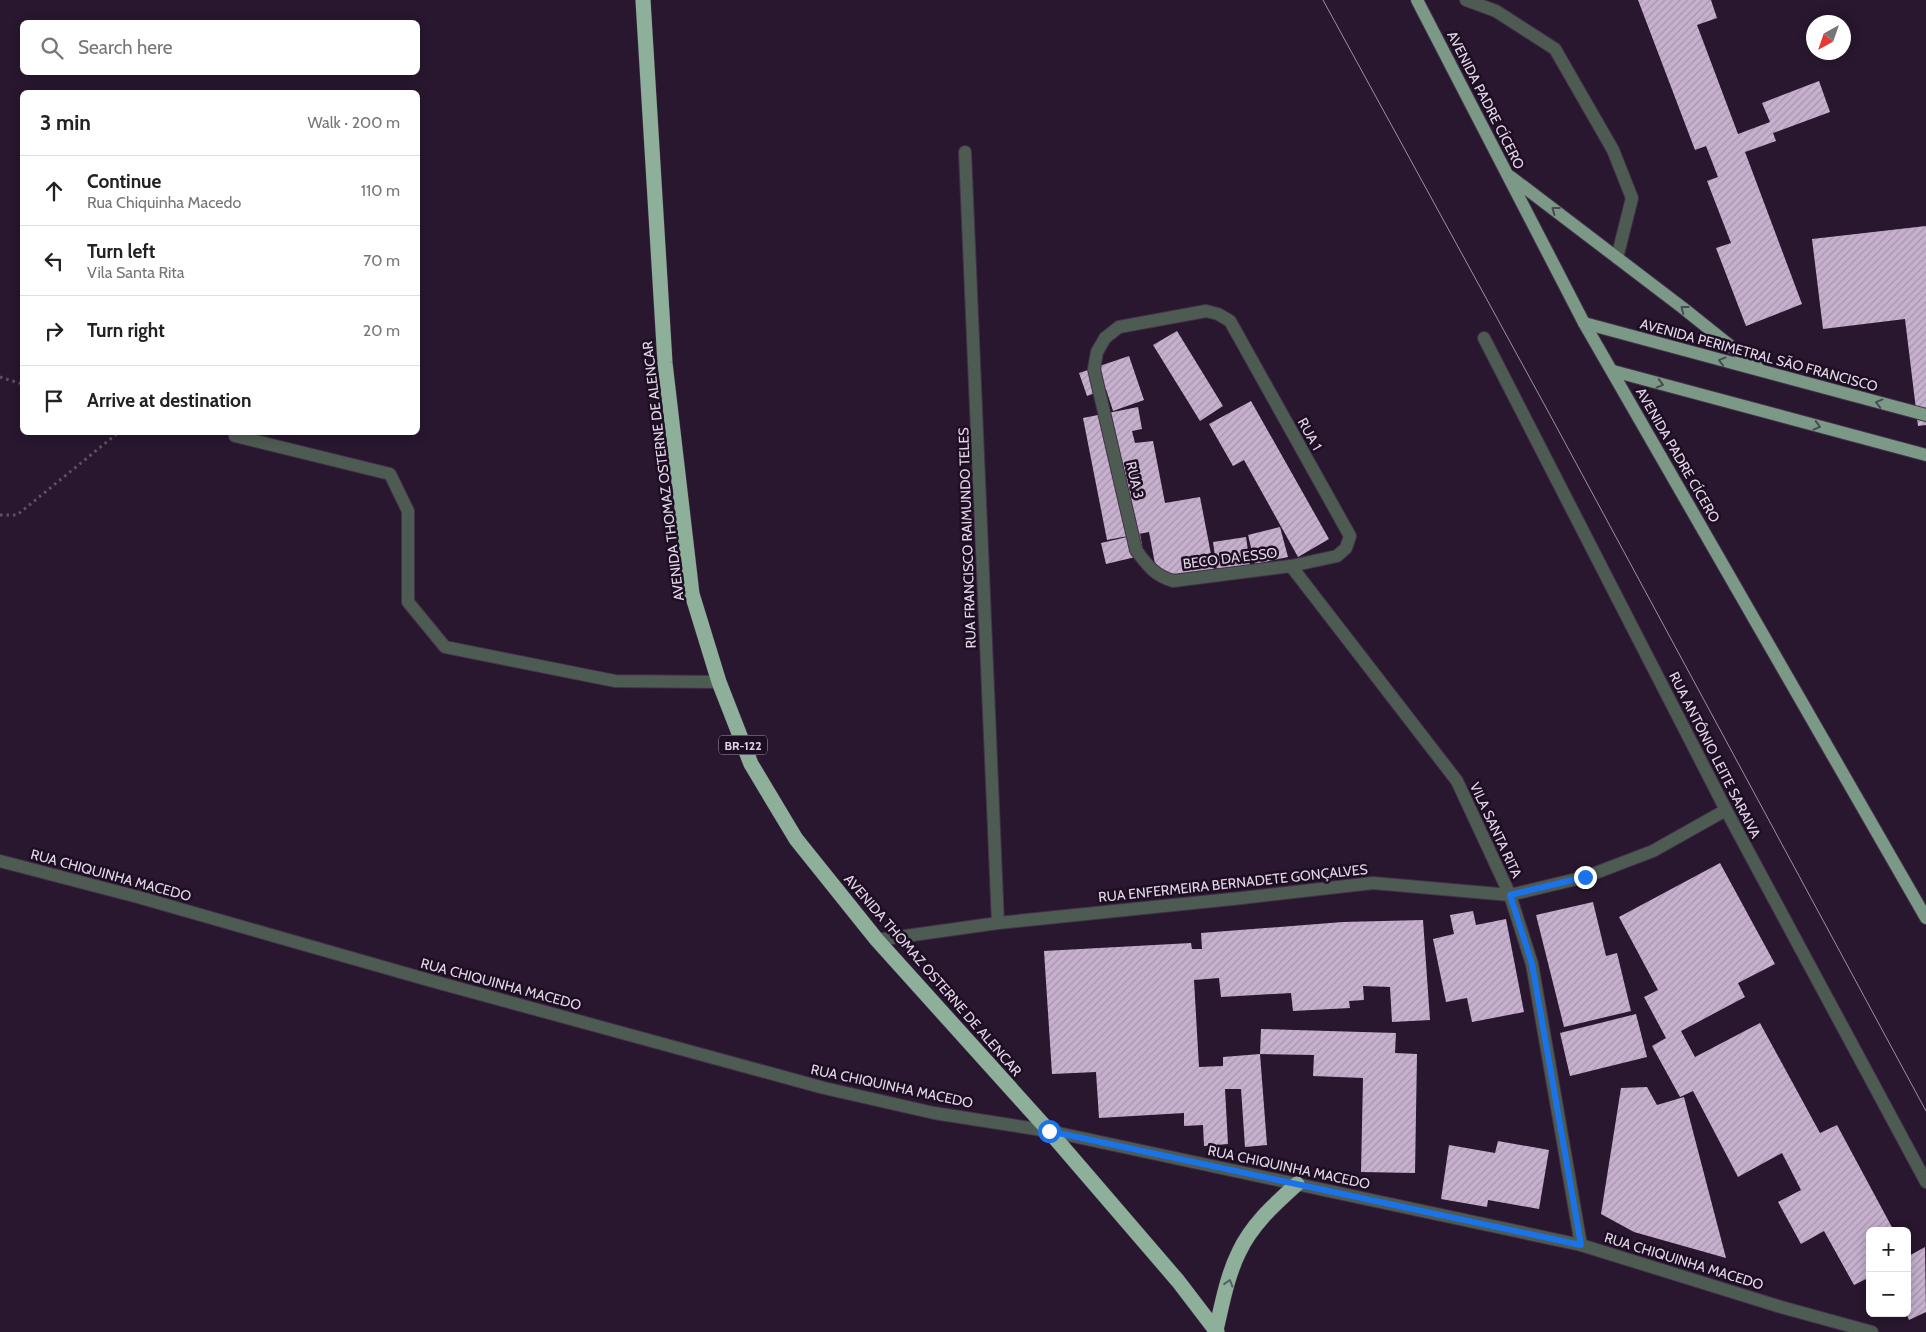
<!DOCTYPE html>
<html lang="en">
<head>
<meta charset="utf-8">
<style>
	:root { --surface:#fff; --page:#f2f2f2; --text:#222; --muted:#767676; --line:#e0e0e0 }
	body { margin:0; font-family:Cabin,sans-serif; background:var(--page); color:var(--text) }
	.controls { position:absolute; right:15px; bottom:15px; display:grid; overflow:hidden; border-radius:8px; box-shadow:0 2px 12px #0003 }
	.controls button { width:45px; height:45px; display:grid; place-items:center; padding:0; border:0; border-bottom:1px solid var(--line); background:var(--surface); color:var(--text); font:25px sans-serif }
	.compass { position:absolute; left:1806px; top:15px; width:45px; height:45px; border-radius:50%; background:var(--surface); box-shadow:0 2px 12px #0003; rotate:220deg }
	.stop { position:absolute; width:15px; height:15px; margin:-11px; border:4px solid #1a73e8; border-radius:50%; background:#fff }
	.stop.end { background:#1a73e8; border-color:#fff; box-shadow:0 1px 5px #0008 }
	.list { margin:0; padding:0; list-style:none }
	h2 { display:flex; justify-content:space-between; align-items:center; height:65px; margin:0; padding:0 20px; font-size:21px }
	h2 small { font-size:16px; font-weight:400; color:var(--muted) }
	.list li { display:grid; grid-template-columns:32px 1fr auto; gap:15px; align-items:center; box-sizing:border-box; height:70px; padding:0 20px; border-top:1px solid var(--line) }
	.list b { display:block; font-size:19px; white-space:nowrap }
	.list p { margin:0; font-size:16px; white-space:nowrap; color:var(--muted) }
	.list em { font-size:16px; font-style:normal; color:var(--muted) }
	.icon { flex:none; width:28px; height:28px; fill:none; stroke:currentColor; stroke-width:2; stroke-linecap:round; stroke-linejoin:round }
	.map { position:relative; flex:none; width:1926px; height:1332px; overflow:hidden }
	.search { position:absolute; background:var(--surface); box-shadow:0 2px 12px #0003; left:20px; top:20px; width:400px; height:55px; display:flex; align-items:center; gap:12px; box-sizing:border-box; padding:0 18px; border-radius:8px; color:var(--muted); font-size:19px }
	.panel { position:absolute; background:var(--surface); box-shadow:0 2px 12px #0003; left:20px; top:90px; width:400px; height:345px; border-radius:8px }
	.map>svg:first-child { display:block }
</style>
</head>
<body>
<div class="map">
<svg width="1926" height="1332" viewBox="0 0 1926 1332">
	<defs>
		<pattern id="building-hatch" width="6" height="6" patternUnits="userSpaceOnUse" patternTransform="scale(1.25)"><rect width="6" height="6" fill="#c6b0ce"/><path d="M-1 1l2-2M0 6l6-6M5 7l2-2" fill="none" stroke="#a694ac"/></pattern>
	</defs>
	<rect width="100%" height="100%" fill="#28172e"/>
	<!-- building -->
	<g fill="url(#building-hatch)">
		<path d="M1638,0h73l6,18 -20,7 41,109 32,-12 -8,-19 57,-22 11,31 -57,21 3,8 -31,11 57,152 -56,22 -30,-78 15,-5 -24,-62 11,-4 -12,-31 -11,4z"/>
		<path d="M1926,226v199l-8,1 -13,-107 -82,10 -11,-90z"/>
		<path d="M1177,331l46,75 -23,15 -47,-76z"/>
		<path d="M1129,356l15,44 -31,11 -7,-22 -19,7 -8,-23z"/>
		<path d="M1251,401l78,138 -31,18 -54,-97 -11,6 -24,-42z"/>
		<path d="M1138,407l4,22 -10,2 3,12 18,-2 12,62 35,-6 14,73 -56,10 -9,-48 -42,8 -24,-122z"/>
		<path d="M1280,527l8,30 -33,7 -7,-29z"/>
		<path d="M1140,534l4,21 -38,9 -5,-21z"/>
		<path d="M1246,537l4,28 -33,5 -4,-28z"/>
		<path d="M1720,863l55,101 -37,19 7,14 -64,34 14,26 65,-34 60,110 17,-8 57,106h-24v46l-16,8 -30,-54 -23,13 -23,-42 23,-12 -19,-37 -44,24 -45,-86 -13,6 -28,-51 14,-8 -22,-41 14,-7 -39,-73z"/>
		<path d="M1593,902l13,54 11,-3 14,58 -67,16 -28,-112z"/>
		<path d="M1473,911l3,14 30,-6 18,93 -52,10 -5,-24 -21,4 -13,-63 21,-5 -4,-19z"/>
		<path d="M1423,920l7,100 -38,2 -2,-35 -27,-1 1,14 -15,1 1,7 -57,3 -2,-18 -70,4 -2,-19 -25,2 5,87 24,-1v-9l37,-3 7,91 -22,2 -4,-58h-16l3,55 -24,2 -1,-21 -19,1v-13l-85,5 -3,-46 -44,2 -8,-123 147,-8 1,6h10l-1,-16 142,-11z"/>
		<path d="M1636,1014l11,43 -77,19 -10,-43z"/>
		<path d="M1261,1029l135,4 -1,20 22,1 -2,119 -54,-1 2,-94 -50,-2 1,-21 -54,-1z"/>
		<path d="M1647,1087l10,18 27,-8 42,161 -92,-26 -33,-18 20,-126z"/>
		<path d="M1498,1141l51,9 -10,59 -51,-9 -1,7 -46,-8 8,-54 46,8z"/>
		<path d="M1925,1247l1,65 -17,8 -3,-7h1v-56z"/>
	</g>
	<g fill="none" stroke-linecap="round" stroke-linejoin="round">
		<defs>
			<g id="minor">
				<path d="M1466,0l30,11 59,38 58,101 19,48 -15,60"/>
				<path d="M965,152l33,771"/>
				<path d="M1206,311l12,3 12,7 120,215 -4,12 -9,8 -46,10 -118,15c-19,-6 -25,-15 -37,-31l-42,-181 3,-17 8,-14 14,-11z"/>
				<path d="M1484,338l242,472 200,372"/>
				<path d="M235,436l155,38 18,37v91l37,45 170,34 104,1"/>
				<path d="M1291,566l166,215 53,114 22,69 49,281"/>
				<path d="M0,861l138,36 294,84 392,107 110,25 115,18 532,114 200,62 91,25"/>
				<path d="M877,940l121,-17 244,-25 131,-15 137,12 75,-18 68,-26 73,-41"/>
			</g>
			<g id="major">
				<path d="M1417,0l167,323 342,595"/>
				<path d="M1511,177l172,131 75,60"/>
				<path d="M1584,323l342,92"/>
				<path d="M1613,371l313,84"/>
			</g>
			<g id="highway">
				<path d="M643,0l22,363 27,231 27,88 32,82 45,75 81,101 172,191 129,150 39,51"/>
				<path d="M1216,1330c6,-25 11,-54 23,-78 13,-28 36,-48 58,-68"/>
			</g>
		</defs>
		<!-- minor casing -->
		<use href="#minor" stroke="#423248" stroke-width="14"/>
		<!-- major casing -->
		<use href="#major" stroke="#423248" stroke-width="14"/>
		<!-- highway casing -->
		<use href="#highway" stroke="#423248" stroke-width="16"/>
		<!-- path -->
		<g stroke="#605165" stroke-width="3" stroke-dasharray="2.5 4" stroke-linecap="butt">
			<path d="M0,377l22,7"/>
			<path d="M0,515h17l102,-83"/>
		</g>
		<!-- minor -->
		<use href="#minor" stroke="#4e5b53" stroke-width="12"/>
		<!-- major -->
		<use href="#major" stroke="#7c9886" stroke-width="12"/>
		<!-- highway -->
		<use href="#highway" stroke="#8eb09b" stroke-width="15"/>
		<!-- tram -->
		<path stroke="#9d90a2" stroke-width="1" d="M1323,0l226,413 377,698"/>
	</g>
	<!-- one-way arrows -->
	<defs><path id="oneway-chevron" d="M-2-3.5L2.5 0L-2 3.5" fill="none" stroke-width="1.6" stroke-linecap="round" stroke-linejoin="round" transform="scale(1.25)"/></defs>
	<g stroke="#484c50">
		<use href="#oneway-chevron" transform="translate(1555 210) rotate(-143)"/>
		<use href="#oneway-chevron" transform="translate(1684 309) rotate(-142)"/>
		<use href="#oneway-chevron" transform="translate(1722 361) rotate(-165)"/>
		<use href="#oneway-chevron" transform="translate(1660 384) rotate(15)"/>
		<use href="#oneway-chevron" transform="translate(1879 403) rotate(-165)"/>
		<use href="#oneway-chevron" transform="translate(1817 426) rotate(15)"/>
	</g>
	<use stroke="#565f60" href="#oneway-chevron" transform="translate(1229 1283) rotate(-73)"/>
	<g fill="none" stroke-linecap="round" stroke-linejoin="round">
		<!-- route -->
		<path stroke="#1a73e8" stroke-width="6" d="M1049,1131l532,114 -49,-281 -22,-69 75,-18"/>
	</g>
	<g text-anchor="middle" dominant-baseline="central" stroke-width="5" stroke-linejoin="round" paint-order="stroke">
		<!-- shield labels -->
		<rect fill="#1e0e24" stroke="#a79bac" stroke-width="1" x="719" y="735.5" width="48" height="19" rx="4"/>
		<g font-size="12" font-weight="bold" fill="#e2d7e6">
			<text x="743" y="745">BR-122</text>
		</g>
		<!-- street labels -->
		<g font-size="14" fill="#e2d7e6" stroke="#1e0e24">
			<text transform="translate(1486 100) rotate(63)">AVENIDA PADRE CÍCERO</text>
			<text transform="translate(1759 355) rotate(15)">AVENIDA PERIMETRAL SÃO FRANCISCO</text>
			<text transform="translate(1310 434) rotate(61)">RUA 1</text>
			<text transform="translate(1678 455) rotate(60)">AVENIDA PADRE CÍCERO</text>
			<text transform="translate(663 471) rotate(-97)">AVENIDA THOMAZ OSTERNE DE ALENCAR</text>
			<text transform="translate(1135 480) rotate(77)">RUA 3</text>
			<text transform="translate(967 538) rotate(-92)">RUA FRANCISCO RAIMUNDO TELES</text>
			<text transform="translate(1230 558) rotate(-7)">BECO DA ESSO</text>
			<text transform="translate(1715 755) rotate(63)">RUA ANTÔNIO LEITE SARAIVA</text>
			<text transform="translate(1496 830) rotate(65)">VILA SANTA RITA</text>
			<text transform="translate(111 875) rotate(15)">RUA CHIQUINHA MACEDO</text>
			<text transform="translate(1233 883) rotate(-6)">RUA ENFERMEIRA BERNADETE GONÇALVES</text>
			<text transform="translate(933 975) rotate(49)">AVENIDA THOMAZ OSTERNE DE ALENCAR</text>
			<text transform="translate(501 984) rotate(15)">RUA CHIQUINHA MACEDO</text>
			<text transform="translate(892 1086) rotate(12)">RUA CHIQUINHA MACEDO</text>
			<text transform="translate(1289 1167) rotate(12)">RUA CHIQUINHA MACEDO</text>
			<text transform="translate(1684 1261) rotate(17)">RUA CHIQUINHA MACEDO</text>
		</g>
	</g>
</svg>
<div class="controls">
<button>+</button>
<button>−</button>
</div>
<svg class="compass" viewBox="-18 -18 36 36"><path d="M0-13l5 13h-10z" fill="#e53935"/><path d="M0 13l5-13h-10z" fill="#767676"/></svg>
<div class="stop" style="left:1049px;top:1131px"></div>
<div class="stop end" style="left:1585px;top:877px"></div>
<div class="search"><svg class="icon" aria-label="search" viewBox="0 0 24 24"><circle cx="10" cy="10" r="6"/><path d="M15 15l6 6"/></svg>Search here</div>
<section class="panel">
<h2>3 min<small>Walk · 200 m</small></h2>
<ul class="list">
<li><svg class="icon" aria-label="ahead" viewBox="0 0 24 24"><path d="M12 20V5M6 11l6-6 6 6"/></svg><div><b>Continue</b><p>Rua Chiquinha Macedo</p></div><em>110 m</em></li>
<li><svg class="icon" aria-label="left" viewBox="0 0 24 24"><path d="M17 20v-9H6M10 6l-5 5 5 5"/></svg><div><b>Turn left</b><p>Vila Santa Rita</p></div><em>70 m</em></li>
<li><svg class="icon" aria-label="right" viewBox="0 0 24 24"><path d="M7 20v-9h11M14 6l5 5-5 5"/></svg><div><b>Turn right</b></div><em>20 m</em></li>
<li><svg class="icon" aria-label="arrive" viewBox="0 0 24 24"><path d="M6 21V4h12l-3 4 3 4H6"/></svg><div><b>Arrive at destination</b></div></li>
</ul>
</section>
</div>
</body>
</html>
